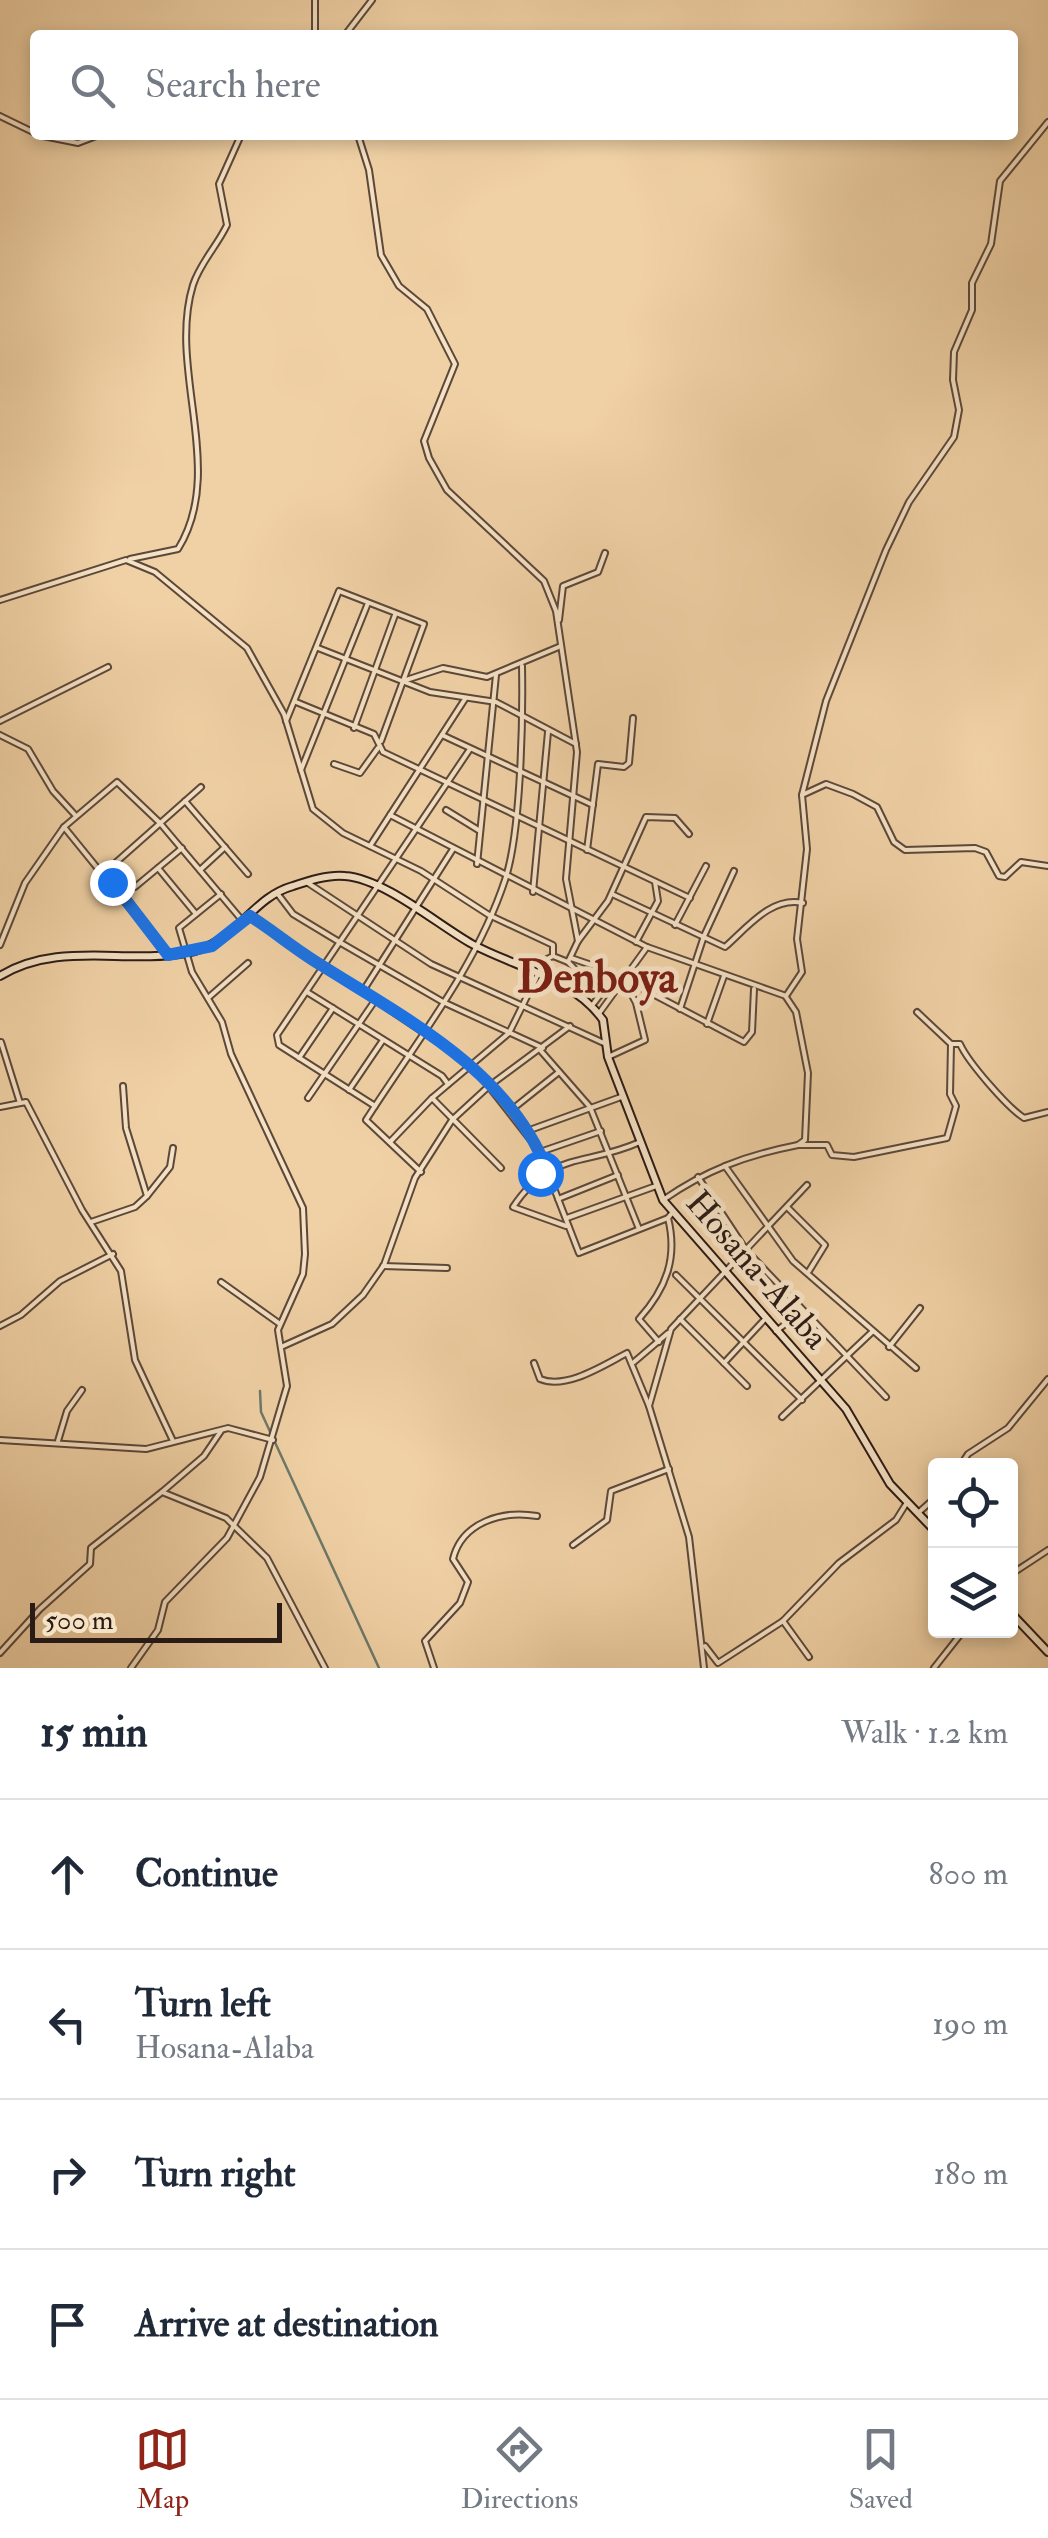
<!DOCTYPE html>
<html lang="en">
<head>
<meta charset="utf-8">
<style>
	:root { --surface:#fff; --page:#f2f2f3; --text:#1f2937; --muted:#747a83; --line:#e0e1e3; --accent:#8f2418 }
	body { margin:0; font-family:"IM FELL Double Pica",serif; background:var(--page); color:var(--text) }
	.controls { position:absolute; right:30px; bottom:30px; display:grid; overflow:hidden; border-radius:10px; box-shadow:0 5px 15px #0003 }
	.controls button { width:90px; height:90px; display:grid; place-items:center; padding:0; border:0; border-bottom:2px solid var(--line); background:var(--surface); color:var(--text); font:50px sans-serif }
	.scale { position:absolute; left:30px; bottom:25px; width:252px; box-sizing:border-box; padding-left:10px; border:5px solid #2b1b16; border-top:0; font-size:28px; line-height:35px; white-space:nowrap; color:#2b1b16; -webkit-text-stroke:8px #f5e1c4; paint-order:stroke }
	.stop { position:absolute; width:30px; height:30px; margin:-22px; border:8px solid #1a73e8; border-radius:50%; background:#fff }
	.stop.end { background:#1a73e8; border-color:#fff; box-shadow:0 2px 10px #0008 }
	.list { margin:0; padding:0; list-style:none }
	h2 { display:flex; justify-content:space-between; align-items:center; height:130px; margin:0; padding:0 40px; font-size:42px }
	h2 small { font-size:32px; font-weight:400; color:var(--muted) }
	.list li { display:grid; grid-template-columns:65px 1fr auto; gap:30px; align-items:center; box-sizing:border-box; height:150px; padding:0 40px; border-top:2px solid var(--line) }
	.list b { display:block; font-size:38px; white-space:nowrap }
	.list p { margin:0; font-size:32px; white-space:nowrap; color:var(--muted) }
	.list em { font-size:32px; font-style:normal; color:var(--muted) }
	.icon { flex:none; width:55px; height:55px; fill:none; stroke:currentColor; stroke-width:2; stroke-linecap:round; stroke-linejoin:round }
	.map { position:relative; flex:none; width:1048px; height:1668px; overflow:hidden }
	.search { position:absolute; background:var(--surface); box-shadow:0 5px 15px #0003; left:30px; right:30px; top:30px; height:110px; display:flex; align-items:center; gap:25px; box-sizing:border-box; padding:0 35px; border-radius:10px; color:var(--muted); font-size:38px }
	.sheet { height:730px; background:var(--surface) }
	nav { display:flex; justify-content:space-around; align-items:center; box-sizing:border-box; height:140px; border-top:2px solid var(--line); background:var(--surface); font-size:28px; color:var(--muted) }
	nav a { display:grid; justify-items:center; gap:5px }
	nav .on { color:var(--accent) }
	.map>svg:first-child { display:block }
</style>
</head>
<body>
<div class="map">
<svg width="1048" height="1668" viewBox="0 0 1048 1668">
	<rect width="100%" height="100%" fill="#f0d1a5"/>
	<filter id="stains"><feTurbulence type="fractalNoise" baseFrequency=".002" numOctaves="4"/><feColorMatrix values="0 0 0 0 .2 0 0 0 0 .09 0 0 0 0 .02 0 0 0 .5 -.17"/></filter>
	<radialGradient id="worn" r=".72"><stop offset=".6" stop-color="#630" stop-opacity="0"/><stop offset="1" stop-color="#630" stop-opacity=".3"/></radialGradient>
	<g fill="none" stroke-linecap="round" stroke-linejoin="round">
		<!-- stream -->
		<path stroke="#6e796b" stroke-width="2.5" d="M260,1391l1,21 118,256"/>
		<defs>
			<g id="minor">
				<path d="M315,35v-35"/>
				<path d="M345,35l27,-35"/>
				<path d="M0,116l35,17"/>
				<path d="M38,135l40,8 21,-8"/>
				<path d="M358,135l11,35 12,85 18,31 28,23 28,55 -31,77 5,17 18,32 97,91 12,30 21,141 -11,127 12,62 -10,21 -15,-6 -8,4 -36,73 -77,65 -42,44"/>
				<path d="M130,559l48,-10c49,-79 -11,-179 15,-264 7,-22 24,-39 34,-60l-8,-41 22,-49"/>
				<path d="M0,600l126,-40 29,12 92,76 37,66 29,95 30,24 78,38 68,44 64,30v11"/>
				<path d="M559,620l4,-34 35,-14 7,-19"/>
				<path d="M318,648l112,44 66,10 80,42"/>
				<path d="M403,681l40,-13 44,9 74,-31"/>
				<path d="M296,702l78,32 9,18 307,146"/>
				<path d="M0,721l108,-54"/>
				<path d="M286,721l53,-130 85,33 -43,117"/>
				<path d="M354,728l41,-113"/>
				<path d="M0,735l28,14 25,42 23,25"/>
				<path d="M442,735l151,70"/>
				<path d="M334,764l26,9 18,-25"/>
				<path d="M301,770l67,-167"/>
				<path d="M802,795l24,-94 60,-151 23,-48 45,-65 5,-27 -6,-30 1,-28 18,-42v-27l19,-39 9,-63 48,-59"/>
				<path d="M185,801l63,73"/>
				<path d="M446,810l34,21"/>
				<path d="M390,815l257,132"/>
				<path d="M370,846l95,-147"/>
				<path d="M587,850l11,-86 26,3 5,-4 4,-45"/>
				<path d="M477,864l19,-189"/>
				<path d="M158,868l38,46"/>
				<path d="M200,870l25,-23"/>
				<path d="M104,873l97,-86"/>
				<path d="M112,883l23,4 47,-39"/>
				<path d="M308,883l123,81 175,80"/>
				<path d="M533,892l15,-160"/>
				<path d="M277,893l16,21 48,29 102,59 100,46"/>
				<path d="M612,894l113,53c22,-19 46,-51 78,-44"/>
				<path d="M251,917l221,148 68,87 39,101 89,-35"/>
				<path d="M675,925l31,-59"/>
				<path d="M578,941l30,-40 38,-84 29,1 14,16"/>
				<path d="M636,942l22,-41 -3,-19"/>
				<path d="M0,945l25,-62 39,-56"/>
				<path d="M168,955l-104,-128 53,-45 43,41 81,96"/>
				<path d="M571,958l38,13 135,71 8,-10 2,-43"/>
				<path d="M568,962l32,33 -9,12"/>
				<path d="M363,991l90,-142"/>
				<path d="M307,992l135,84 6,8"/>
				<path d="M600,995l15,-20"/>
				<path d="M208,998l40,-35"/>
				<path d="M680,1009l24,-73 30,-65"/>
				<path d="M600,1012l47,-65 139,49 16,-24 -5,-33 10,-90 -5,-54 24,-11 27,10 24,13 17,35 11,8 70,-2 11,4 13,24 6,1 16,-15 27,4"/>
				<path d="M707,1024l17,-48"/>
				<path d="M1,1042l19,61"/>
				<path d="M951,1044h9c8,18 47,63 64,74l24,-6"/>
				<path d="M541,1051l49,56 49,122"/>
				<path d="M608,1057l37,-17 -9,-37 -10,-19"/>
				<path d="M299,1058l34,-50"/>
				<path d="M349,1090l34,-50"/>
				<path d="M308,1098l68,-99"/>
				<path d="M432,1098l69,70"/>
				<path d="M375,1106l-96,-61 -2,-10 193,-286"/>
				<path d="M0,1107l26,-5 56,108 39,61 14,89 38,81"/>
				<path d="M510,1111l49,-39"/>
				<path d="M527,1131l94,-34"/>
				<path d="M798,1145h29l5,10 22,2 93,-19 9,-32 -6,-12 1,-50 -34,-32"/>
				<path d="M540,1152l61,-21"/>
				<path d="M725,1166l68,95 123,107"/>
				<path d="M421,1172l-55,-52c49,-77 110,-152 139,-240 16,-47 18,-162 17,-214"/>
				<path d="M698,1177l48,73 140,147"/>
				<path d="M147,1196l23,-29 3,-19"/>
				<path d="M558,1199l60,-24"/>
				<path d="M663,1200c43,-30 84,-45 135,-55l7,-5 3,-67 -12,-61 -10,-15"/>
				<path d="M787,1207l38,38 -16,26"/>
				<path d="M567,1218l89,-32"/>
				<path d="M91,1222l44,-15 12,-11 -21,-68 -3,-42"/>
				<path d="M566,1226l-53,-19c38,-57 71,-40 127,-65"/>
				<path d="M383,1266l64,2"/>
				<path d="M676,1275l126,125"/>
				<path d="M221,1282l59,42"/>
				<path d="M680,1319l44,44 41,-44"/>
				<path d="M0,1326l21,-11 39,-34 53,-27"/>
				<path d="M776,1331l27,-20"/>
				<path d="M659,1342l-20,-23c27,-30 39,-61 29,-101l4,-5"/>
				<path d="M281,1347l51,-23 31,-29 21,-30 31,-87 37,-58 37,-34 81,-60"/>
				<path d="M889,1347l31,-39"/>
				<path d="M634,1362l34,-29"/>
				<path d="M534,1363l6,16c26,11 64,-14 87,-26l22,53"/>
				<path d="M724,1363l23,23"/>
				<path d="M782,1417l90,-85"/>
				<path d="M0,1440l146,9 82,-21 45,12"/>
				<path d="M58,1441l9,-30 15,-21"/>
				<path d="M960,1466l8,-12 40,-26 40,-49"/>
				<path d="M162,1492l42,-36 17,-25"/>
				<path d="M918,1513l18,-16"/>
				<path d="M573,1545l34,-25 4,-29 58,-22"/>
				<path d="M1010,1575l38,-25"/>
				<path d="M783,1621l26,36"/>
				<path d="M705,1646l13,17 65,-42 56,-58 57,-43 10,-16"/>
				<path d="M0,1653l40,-44 50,-45 1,-16 71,-56 64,26 41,40 58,110"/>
				<path d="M131,1668l27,-38 7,-28 62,-64 33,-61 27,-91 -9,-56 25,-56 2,-20 -2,-46 -72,-154 -9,-32 -30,-50 -13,-44 42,-34"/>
				<path d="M434,1668l-9,-27 35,-38 8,-21 -15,-23c9,-37 50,-49 84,-43"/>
				<path d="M704,1668l-15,-131 -40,-131 22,-77 136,-144"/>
				<path d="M934,1668l30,-38"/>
			</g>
			<g id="secondary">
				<path d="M0,976c58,-35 122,-12 186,-23 51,-9 64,-55 107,-67 15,-5 36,-12 52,-10 40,3 93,49 127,68 42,23 102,34 131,76l5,37 55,143 183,209 44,75 46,48"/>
				<path d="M1010,1612l38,40"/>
			</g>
		</defs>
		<!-- minor casing -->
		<use href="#minor" stroke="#5c483a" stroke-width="8"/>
		<!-- secondary casing -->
		<use href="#secondary" stroke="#2b1b16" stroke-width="10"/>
		<!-- minor -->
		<use href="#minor" stroke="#f5e1c4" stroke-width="4"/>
		<!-- secondary -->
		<use href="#secondary" stroke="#f5e1c4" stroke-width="6"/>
	</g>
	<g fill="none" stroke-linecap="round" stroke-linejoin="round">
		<!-- route -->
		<path stroke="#1a73e8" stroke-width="12" d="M112,882l56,73 44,-9 38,-30c25,16 46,34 71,49 84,53 188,106 226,205l-7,3"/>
	</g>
	<g text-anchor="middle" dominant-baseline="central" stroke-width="10" stroke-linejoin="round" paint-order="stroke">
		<!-- street labels -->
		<g font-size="35" fill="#2b1b16" stroke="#f5e1c4">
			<text transform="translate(757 1270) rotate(49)">Hosana-Alaba</text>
		</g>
		<!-- district labels -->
		<g font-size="45" font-weight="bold" fill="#7a1f14" stroke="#f5e1c4">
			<text x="597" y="978">Denboya</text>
		</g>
	</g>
	<rect width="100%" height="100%" filter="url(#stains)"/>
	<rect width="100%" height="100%" fill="url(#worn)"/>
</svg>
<div class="controls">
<button><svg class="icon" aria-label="locate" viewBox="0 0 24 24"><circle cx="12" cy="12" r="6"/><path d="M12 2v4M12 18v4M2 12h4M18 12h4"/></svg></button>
<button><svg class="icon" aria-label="layers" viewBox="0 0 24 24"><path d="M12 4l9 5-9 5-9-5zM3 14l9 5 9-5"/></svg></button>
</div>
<div class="scale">500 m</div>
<div class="stop" style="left:540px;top:1173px"></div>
<div class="stop end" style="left:112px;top:882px"></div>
<div class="search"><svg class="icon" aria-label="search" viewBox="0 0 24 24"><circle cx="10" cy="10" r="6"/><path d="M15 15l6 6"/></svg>Search here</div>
</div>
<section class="sheet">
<h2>15 min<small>Walk · 1.2 km</small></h2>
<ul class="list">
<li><svg class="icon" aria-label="ahead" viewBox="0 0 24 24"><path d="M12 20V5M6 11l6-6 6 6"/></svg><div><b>Continue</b></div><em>800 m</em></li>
<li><svg class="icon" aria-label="left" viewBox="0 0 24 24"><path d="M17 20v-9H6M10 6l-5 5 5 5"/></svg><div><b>Turn left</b><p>Hosana-Alaba</p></div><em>190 m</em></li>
<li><svg class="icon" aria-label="right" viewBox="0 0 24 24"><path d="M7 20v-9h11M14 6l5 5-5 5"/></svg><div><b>Turn right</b></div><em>180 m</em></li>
<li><svg class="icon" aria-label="arrive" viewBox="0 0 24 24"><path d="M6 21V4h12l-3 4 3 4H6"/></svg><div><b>Arrive at destination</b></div></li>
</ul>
</section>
<nav>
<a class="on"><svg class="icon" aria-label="map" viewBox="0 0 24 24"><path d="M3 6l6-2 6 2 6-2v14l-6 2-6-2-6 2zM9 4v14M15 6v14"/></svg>Map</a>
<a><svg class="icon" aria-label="directions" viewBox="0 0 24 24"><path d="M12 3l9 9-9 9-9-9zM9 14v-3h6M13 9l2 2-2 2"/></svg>Directions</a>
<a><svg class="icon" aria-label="saved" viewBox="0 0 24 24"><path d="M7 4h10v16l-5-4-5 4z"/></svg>Saved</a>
</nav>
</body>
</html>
